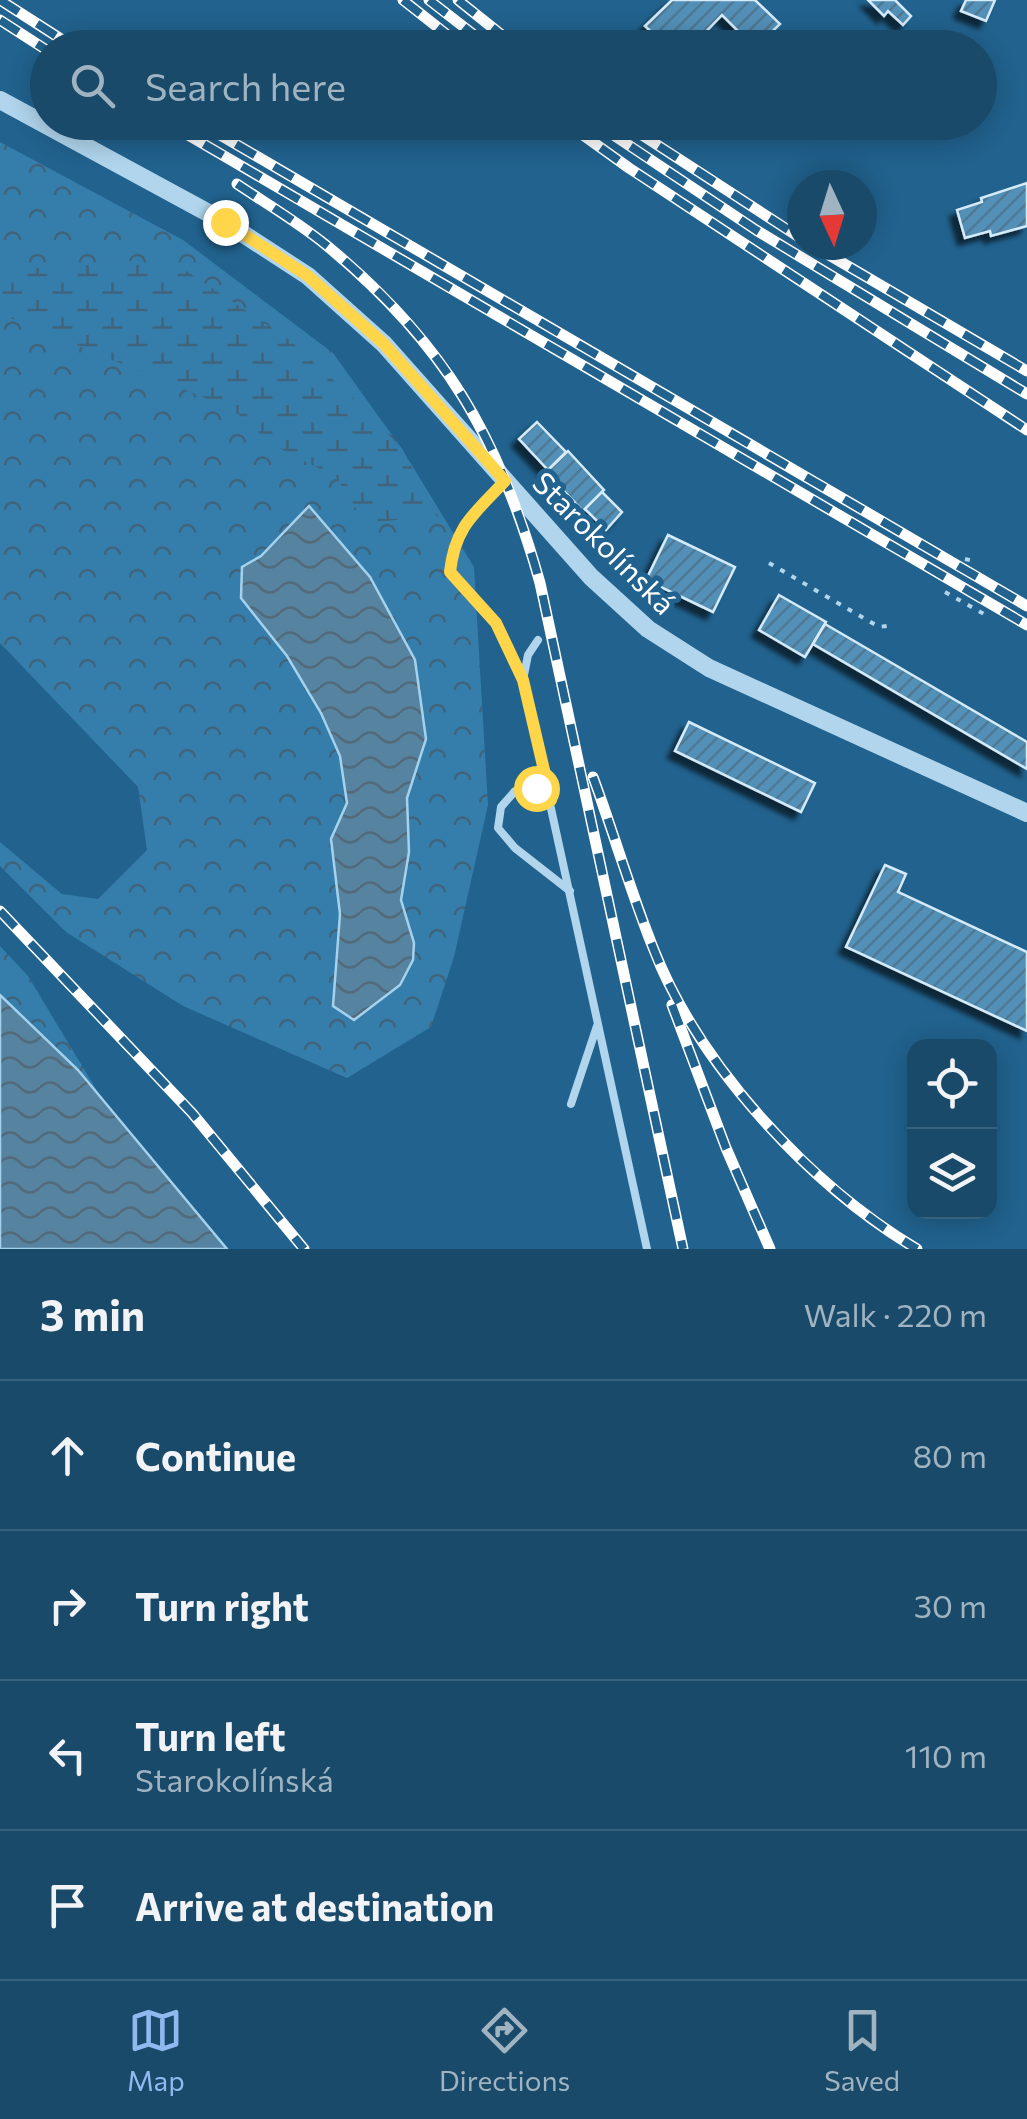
<!DOCTYPE html>
<html lang="en">
<head>
<meta charset="utf-8">
<style>
	:root { --surface:#194a6a; --page:#225170; --text:#f1f3f6; --muted:#9fb3c1; --line:#37627e; --accent:#90b9f0 }
	body { margin:0; font-family:Commissioner,sans-serif; background:var(--page); color:var(--text) }
	.controls { position:absolute; right:30px; bottom:30px; display:grid; overflow:hidden; border-radius:20px; box-shadow:0 5px 25px #0003 }
	.controls button { width:90px; height:90px; display:grid; place-items:center; padding:0; border:0; border-bottom:2px solid var(--line); background:var(--surface); color:var(--text); font:50px sans-serif }
	.compass { position:absolute; left:787px; top:170px; width:90px; height:90px; border-radius:50%; background:var(--surface); box-shadow:0 5px 25px #0003; rotate:176deg }
	.stop { position:absolute; width:30px; height:30px; margin:-22px; border:8px solid #ffd54a; border-radius:50%; background:#fff }
	.stop.end { background:#ffd54a; border-color:#fff; box-shadow:0 2px 10px #0008 }
	.list { margin:0; padding:0; list-style:none }
	h2 { display:flex; justify-content:space-between; align-items:center; height:130px; margin:0; padding:0 40px; font-size:42px }
	h2 small { font-size:32px; font-weight:400; color:var(--muted) }
	.list li { display:grid; grid-template-columns:65px 1fr auto; gap:30px; align-items:center; box-sizing:border-box; height:150px; padding:0 40px; border-top:2px solid var(--line) }
	.list b { display:block; font-size:38px; white-space:nowrap }
	.list p { margin:0; font-size:32px; white-space:nowrap; color:var(--muted) }
	.list em { font-size:32px; font-style:normal; color:var(--muted) }
	.icon { flex:none; width:55px; height:55px; fill:none; stroke:currentColor; stroke-width:2; stroke-linecap:round; stroke-linejoin:round }
	.map { position:relative; flex:none; width:1027px; height:1249px; overflow:hidden }
	.search { position:absolute; background:var(--surface); box-shadow:0 5px 25px #0003; left:30px; right:30px; top:30px; height:110px; display:flex; align-items:center; gap:25px; box-sizing:border-box; padding:0 35px; border-radius:55px; color:var(--muted); font-size:38px }
	.sheet { height:730px; background:var(--surface) }
	nav { display:flex; justify-content:space-around; align-items:center; box-sizing:border-box; height:140px; border-top:2px solid var(--line); background:var(--surface); font-size:28px; color:var(--muted) }
	nav a { display:grid; justify-items:center; gap:5px }
	nav .on { color:var(--accent) }
	.map>svg:first-child { display:block }
</style>
</head>
<body>
<div class="map">
<svg width="1027" height="1249" viewBox="0 0 1027 1249">
	<defs>
		<pattern id="forest-crowns" width="20" height="18" patternUnits="userSpaceOnUse" patternTransform="scale(2.5)"><rect width="20" height="18" fill="#357dab"/><path d="M2 6a3 3 0 1 1 6 0M12 15a3 3 0 1 1 6 0" fill="none" stroke="#40647c"/></pattern>
		<pattern id="wetland-marsh" width="20" height="14" patternUnits="userSpaceOnUse" patternTransform="scale(2.5)"><rect width="20" height="14" fill="#357dab"/><path d="M1 5h8M5 5V1M11 12h8M15 12V8" fill="none" stroke="#40647c"/></pattern>
		<pattern id="water-waves" width="16" height="10" patternUnits="userSpaceOnUse" patternTransform="scale(2.5)"><rect width="16" height="10" fill="#5683a0"/><path d="M0 5q4-4 8 0t8 0" fill="none" stroke="#526a7a"/></pattern>
		<pattern id="building-hatch" width="6" height="6" patternUnits="userSpaceOnUse" patternTransform="scale(2.5)"><rect width="6" height="6" fill="#5290b8"/><path d="M-1 1l2-2M0 6l6-6M5 7l2-2" fill="none" stroke="#507892"/></pattern>
		<filter id="shadow"><feDropShadow dx="-7" dy="7" stdDeviation="2.5" flood-color="#0009"/></filter>
	</defs>
	<rect width="100%" height="100%" fill="#21628e"/>
	<!-- forest -->
	<g fill="url(#forest-crowns)" fill-rule="evenodd">
		<path d="M0,142l183,98 150,113 69,96 72,118 14,238 -34,152 -23,70 -84,51 -164,-72 -117,-74 -66,-66v-24l62,52 36,5 49,-49 -9,-63 -138,-144zM308,507l62,70 56,162 -19,59 2,54 -8,48 13,43 -14,42 -46,35 -21,-14 7,-92 -9,-75 16,-36 -7,-47 -19,-43 -34,-57 -46,-58 1,-31 19,-11z"/>
		<path d="M0,946l28,30 71,118 -21,-24 -78,-75z"/>
	</g>
	<!-- wetland -->
	<path fill="url(#wetland-marsh)" d="M122,260l63,10 103,69 73,66 41,44 36,67 -73,7 -29,-46 -63,-32 -41,-36 -232,-95v-20l8,-23z"/>
	<!-- water -->
	<g fill="url(#water-waves)" stroke="#a4d2ed" stroke-width="2.5">
		<path d="M309,506l61,71 45,83 11,79 -19,59 2,54 -8,48 13,43 -1,17 -13,25 -46,35 -21,-14 7,-92 -9,-75 16,-36 -7,-47 -19,-43 -34,-57 -46,-58 1,-31 19,-11z"/>
		<path d="M0,995l78,75 149,179h-227z"/>
	</g>
	<!-- building -->
	<g fill="url(#building-hatch)" stroke="#d5ebf9" stroke-width="2.5" filter="url(#shadow)">
		<path d="M672,0h83l25,24 -25,24 -33,-33 -21,22 9,8 6,-2 8,5h-56l-23,-22z"/>
		<path d="M868,0h27l16,16 -8,9 -15,-14 -4,5z"/>
		<path d="M966,0h29l-9,21 -25,-10z"/>
		<path d="M1027,183v43l-36,10 -1,-5 -25,7 -8,-28 25,-8 -1,-4z"/>
		<path d="M537,422l29,30 -18,18 -29,-31z"/>
		<path d="M568,451l36,39 -21,21 -37,-39z"/>
		<path d="M602,492l20,20 -16,18 -21,-21z"/>
		<path d="M668,535l67,32 -22,45 -67,-32z"/>
		<path d="M779,595l47,27 -21,35 -46,-27z"/>
		<path d="M825,624l202,118v27l-214,-125z"/>
		<path d="M689,722l126,61 -14,29 -126,-61z"/>
		<path d="M885,865l21,9 -8,18 129,60v79l-181,-84z"/>
	</g>
	<g fill="none" stroke-linecap="round" stroke-linejoin="round">
		<!-- path -->
		<g stroke="#b0d5ec" stroke-width="4" stroke-dasharray="5 8" stroke-linecap="butt">
			<path d="M491,497c-25,27 -37,37 -41,76l46,50 16,35"/>
			<path d="M965,559l9,2"/>
			<path d="M769,563l110,64 14,-2"/>
			<path d="M945,592l39,22"/>
		</g>
		<!-- service -->
		<g stroke="#b0d5ec" stroke-width="8">
			<path d="M538,640l-10,15 -5,25 124,569"/>
			<path d="M551,800l-15,-11 -21,2 -14,16 -3,21 17,20 55,43"/>
			<path d="M571,1104l26,-78"/>
		</g>
		<!-- tertiary -->
		<path stroke="#b0d5ec" stroke-width="18" d="M0,100l225,122 83,54 76,68 207,233 57,52 61,39 318,145"/>
		<defs>
			<g id="rail">
				<path d="M0,0l75,48"/>
				<path d="M403,0l61,48"/>
				<path d="M429,0l62,48"/>
				<path d="M458,0l60,48"/>
				<path d="M0,20l48,31"/>
				<path d="M166,122l861,503"/>
				<path d="M198,122l829,484"/>
				<path d="M565,122l64,46 398,262"/>
				<path d="M594,122l162,108 271,164"/>
				<path d="M622,122l180,117"/>
				<path d="M237,184c30,20 62,39 89,61 119,98 173,192 214,338l143,666"/>
				<path d="M812,245l215,126"/>
				<path d="M593,777c21,57 38,116 61,173 46,117 156,235 263,299"/>
				<path d="M0,911l192,202 112,136"/>
				<path d="M672,1005l54,143 44,101"/>
			</g>
		</defs>
		<!-- rail casing -->
		<use href="#rail" stroke="#fff" stroke-width="11"/>
		<!-- rail -->
		<use href="#rail" stroke="#21628e" stroke-width="8" stroke-dasharray="22" stroke-linecap="butt"/>
	</g>
	<g fill="none" stroke-linecap="round" stroke-linejoin="round">
		<!-- route -->
		<path stroke="#ffd54a" stroke-width="12" d="M225,222l83,54 76,68 121,137c-30,32 -50,45 -55,91l46,51 27,57 28,120 -15,-12"/>
	</g>
	<g text-anchor="middle" dominant-baseline="central" stroke-width="10" stroke-linejoin="round" paint-order="stroke">
		<!-- street labels -->
		<g font-size="30" fill="#fff" stroke="#21628e">
			<text transform="translate(605 542) rotate(45)">Starokolínská</text>
		</g>
	</g>
</svg>
<div class="controls">
<button><svg class="icon" aria-label="locate" viewBox="0 0 24 24"><circle cx="12" cy="12" r="6"/><path d="M12 2v4M12 18v4M2 12h4M18 12h4"/></svg></button>
<button><svg class="icon" aria-label="layers" viewBox="0 0 24 24"><path d="M12 4l9 5-9 5-9-5zM3 14l9 5 9-5"/></svg></button>
</div>
<svg class="compass" viewBox="-18 -18 36 36"><path d="M0-13l5 13h-10z" fill="#e53935"/><path d="M0 13l5-13h-10z" fill="#9fb3c1"/></svg>
<div class="stop" style="left:536px;top:788px"></div>
<div class="stop end" style="left:225px;top:222px"></div>
<div class="search"><svg class="icon" aria-label="search" viewBox="0 0 24 24"><circle cx="10" cy="10" r="6"/><path d="M15 15l6 6"/></svg>Search here</div>
</div>
<section class="sheet">
<h2>3 min<small>Walk · 220 m</small></h2>
<ul class="list">
<li><svg class="icon" aria-label="ahead" viewBox="0 0 24 24"><path d="M12 20V5M6 11l6-6 6 6"/></svg><div><b>Continue</b></div><em>80 m</em></li>
<li><svg class="icon" aria-label="right" viewBox="0 0 24 24"><path d="M7 20v-9h11M14 6l5 5-5 5"/></svg><div><b>Turn right</b></div><em>30 m</em></li>
<li><svg class="icon" aria-label="left" viewBox="0 0 24 24"><path d="M17 20v-9H6M10 6l-5 5 5 5"/></svg><div><b>Turn left</b><p>Starokolínská</p></div><em>110 m</em></li>
<li><svg class="icon" aria-label="arrive" viewBox="0 0 24 24"><path d="M6 21V4h12l-3 4 3 4H6"/></svg><div><b>Arrive at destination</b></div></li>
</ul>
</section>
<nav>
<a class="on"><svg class="icon" aria-label="map" viewBox="0 0 24 24"><path d="M3 6l6-2 6 2 6-2v14l-6 2-6-2-6 2zM9 4v14M15 6v14"/></svg>Map</a>
<a><svg class="icon" aria-label="directions" viewBox="0 0 24 24"><path d="M12 3l9 9-9 9-9-9zM9 14v-3h6M13 9l2 2-2 2"/></svg>Directions</a>
<a><svg class="icon" aria-label="saved" viewBox="0 0 24 24"><path d="M7 4h10v16l-5-4-5 4z"/></svg>Saved</a>
</nav>
</body>
</html>
